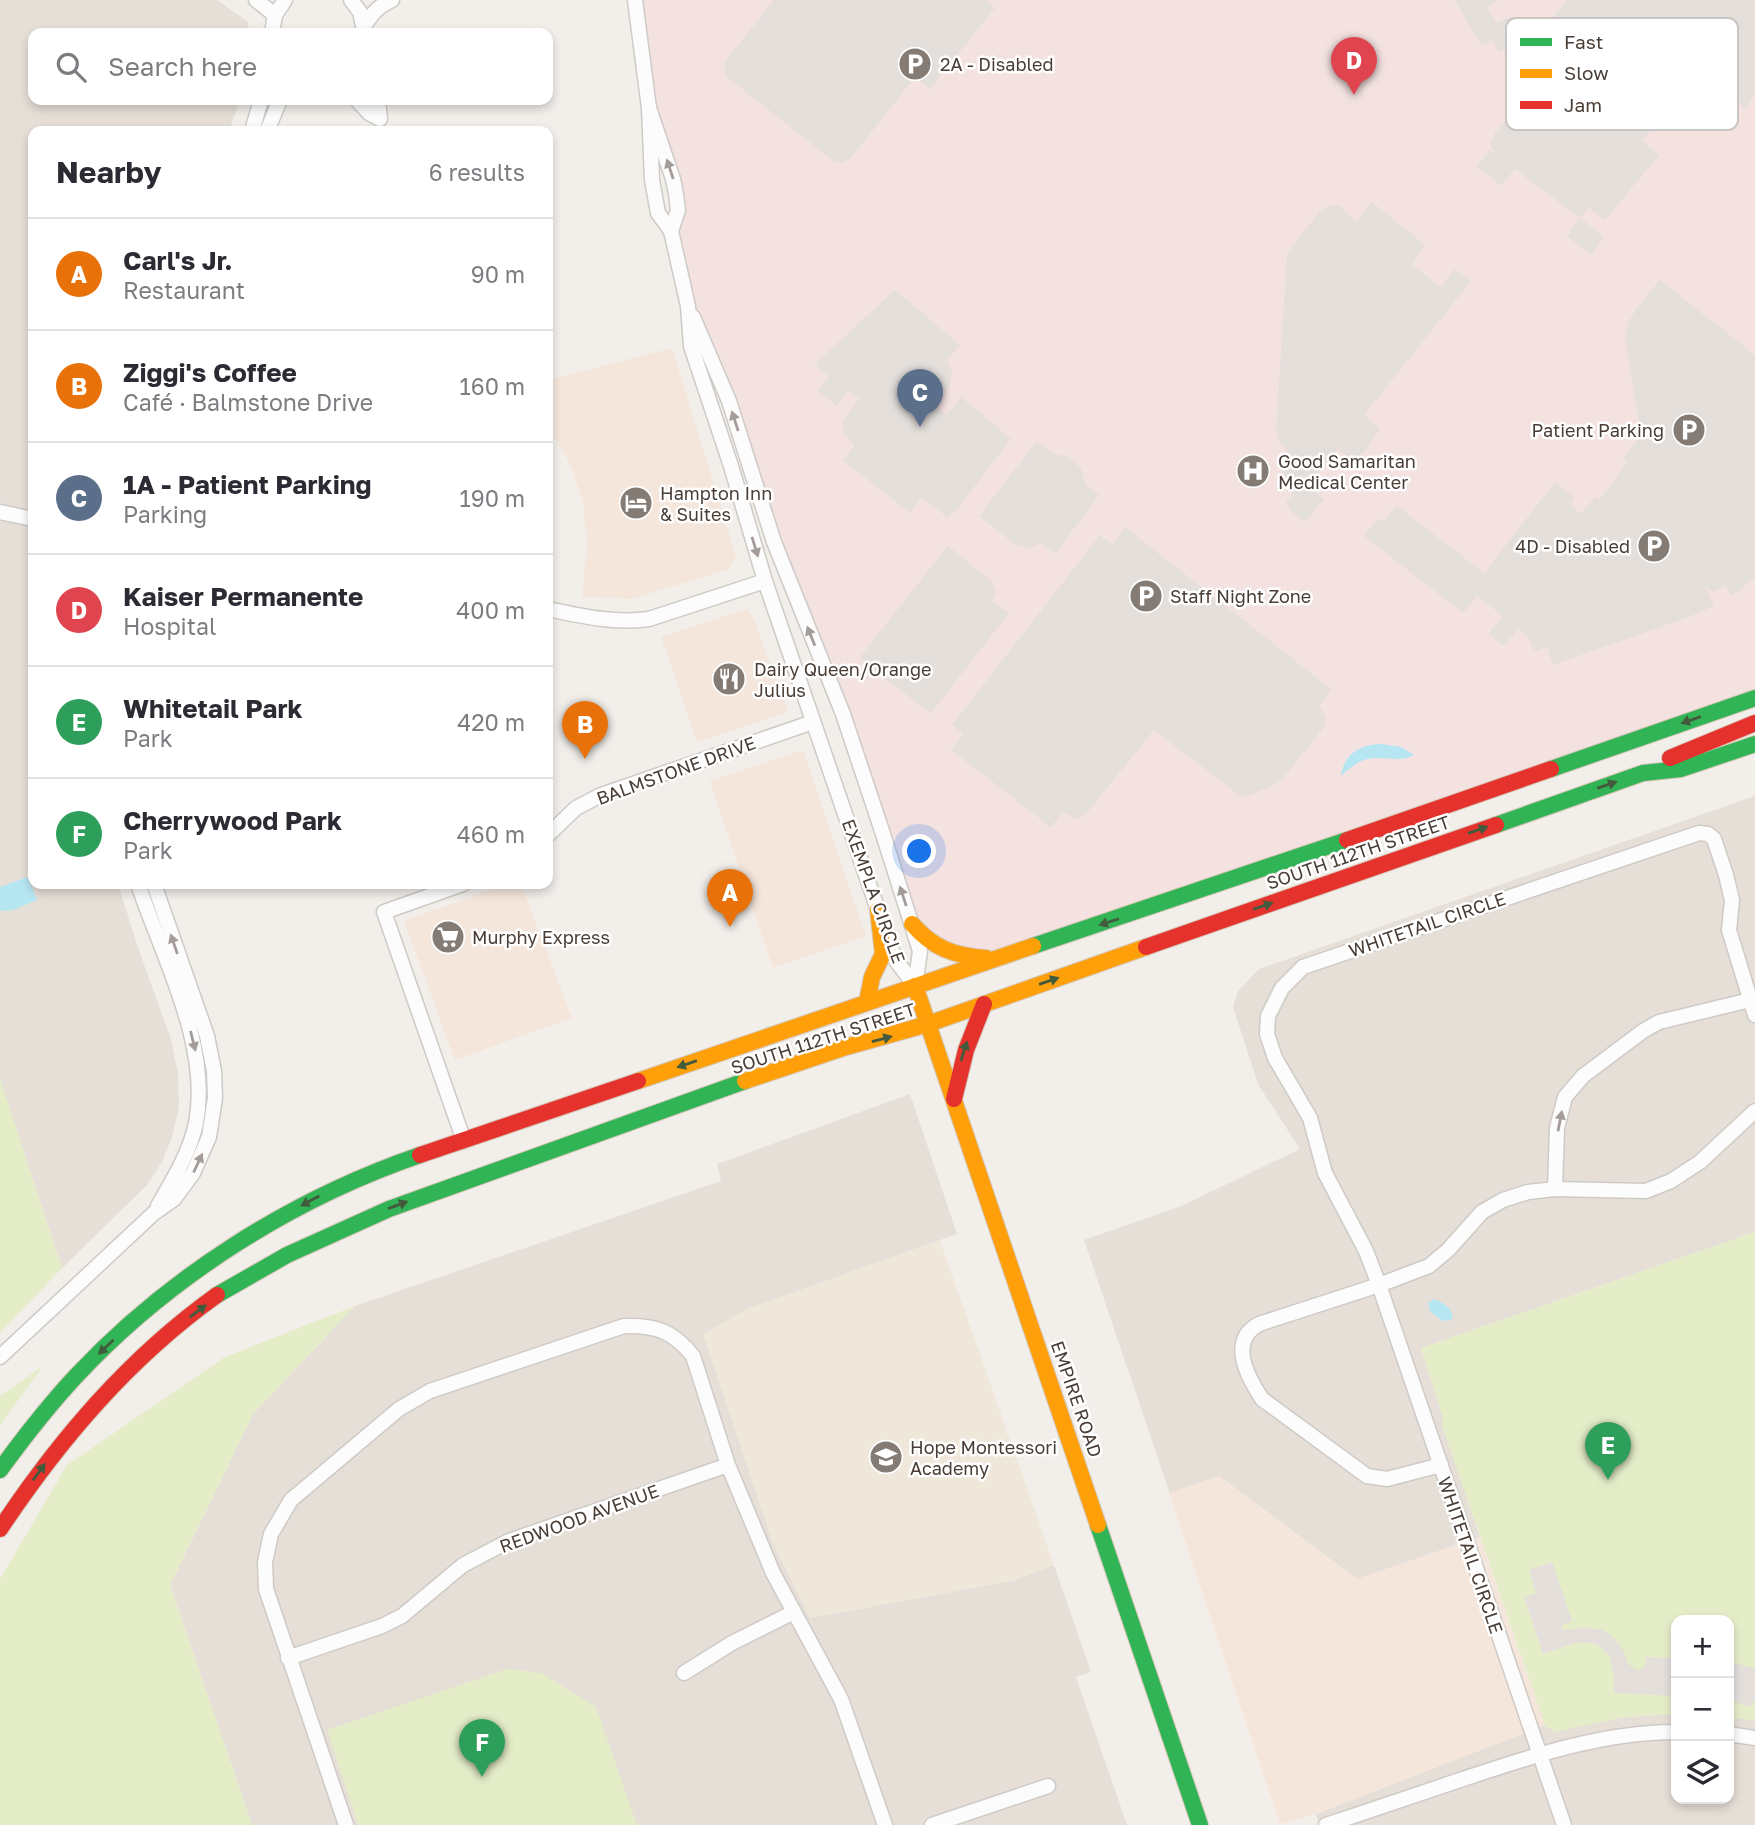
<!DOCTYPE html>
<html lang="en">
<head>
<meta charset="utf-8">
<style>
	:root { --surface:#fff; --page:#f2f2f3; --text:#2b2b33; --muted:#7c7c81; --line:#e1e1e2; --accent:#111827 }
	body { margin:0; font-family:"Golos Text",sans-serif; background:var(--page); color:var(--text) }
	.controls { position:absolute; right:21px; bottom:21px; display:grid; overflow:hidden; border-radius:14px; box-shadow:0 4px 10px #0003 }
	.controls button { width:63px; height:63px; display:grid; place-items:center; padding:0; border:0; border-bottom:2px solid var(--line); background:var(--surface); color:var(--text); font:35px sans-serif }
	.you { position:absolute; left:920px; top:852px; width:24px; height:24px; margin:-18px; border:5px solid #fff; border-radius:50%; background:#1a73e8; box-shadow:0 0 0 10px #1a73e833 }
	.badge { display:grid; place-items:center; width:46px; height:46px; border-radius:50%; background:var(--accent); color:#fff; font-size:23px; font-weight:700 }
	.pin { position:absolute; translate:-50% -58px; filter:drop-shadow(0 2px 4px #0008) }
	.pin::after { content:''; position:absolute; top:37px; width:24px; height:21px; background:inherit; clip-path:polygon(0 0,100% 0,50% 100%) }
	.list { margin:0; padding:0; list-style:none }
	h2 { display:flex; justify-content:space-between; align-items:center; height:91px; margin:0; padding:0 28px; font-size:30px }
	h2 small { font-size:23px; font-weight:400; color:var(--muted) }
	.list li { display:grid; grid-template-columns:46px 1fr auto; gap:21px; align-items:center; box-sizing:border-box; height:112px; padding:0 28px; border-top:2px solid var(--line) }
	.list b { display:block; font-size:26px; white-space:nowrap }
	.list p { margin:0; font-size:23px; white-space:nowrap; color:var(--muted) }
	.list em { font-size:23px; font-style:normal; color:var(--muted) }
	.icon { flex:none; width:38px; height:38px; fill:none; stroke:currentColor; stroke-width:2; stroke-linecap:round; stroke-linejoin:round }
	.map { position:relative; flex:none; width:1755px; height:1825px; overflow:hidden }
	.search { position:absolute; background:var(--surface); box-shadow:0 4px 10px #0003; left:28px; top:28px; width:525px; height:77px; display:flex; align-items:center; gap:18px; box-sizing:border-box; padding:0 24px; border-radius:14px; color:var(--muted); font-size:26px }
	.panel { position:absolute; background:var(--surface); box-shadow:0 4px 10px #0003; left:28px; top:126px; width:525px; height:763px; border-radius:14px }
	.map>svg:first-child { display:block }
</style>
</head>
<body>
<div class="map">
<svg width="1755" height="1825" viewBox="0 0 1755 1825">
	<rect width="100%" height="100%" fill="#f2eeea"/>
	<!-- residential -->
	<g fill="#e6dfd7">
		<path d="M0,0h217l31,22 1,11h-216v67h207l-11,31h-196v753h85l20,64 33,91 7,35 1,33 -7,30 -10,25 -14,22 -86,84 -62,-188z"/>
		<path d="M1755,796v436l-334,116 23,73 -2,2 38,114 -123,42 -138,-103 -49,18 -86,-254 95,-33 121,-58 -42,-65 -25,-77 5,-16 21,-22z"/>
		<path d="M910,1094l47,140 -212,76 -42,25 107,283 205,-38 39,-15 37,107 -15,5 51,148h-875l-82,-240 83,-171 102,-108 366,-125 -4,-17z"/>
		<path d="M1676,1714v85h53v-82l26,4v104h-436l-3,-11 229,-89 3,3 77,-11z"/>
	</g>
	<!-- commercial -->
	<g fill="#f5e6dc">
		<path d="M672,348l64,208 -7,13 -97,30 -50,-2 5,-52 -4,-43 -11,-33 -13,-25 -11,-14v-50z"/>
		<path d="M747,609l7,10 34,93 -91,30 -36,-105z"/>
		<path d="M803,750l63,186 -93,32 -63,-187z"/>
		<path d="M507,884h14l51,134 -117,42 -51,-139z"/>
		<path d="M1219,1476l138,103 123,-42 65,188 -229,89 -36,10 -111,-331z"/>
	</g>
	<!-- education -->
	<path fill="#f0e7db" d="M940,1240l114,325 -39,15 -205,38 -38,-77 -69,-207 42,-24z"/>
	<!-- medical -->
	<path fill="#f4e2e1" d="M637,0h1118v699l-758,259 -51,-5 -34,-29 -224,-618 -17,-75 7,-21 -29,-102z"/>
	<!-- green -->
	<g fill="#e5edc8">
		<path d="M0,1079l62,189 -62,65z"/>
		<path d="M1755,1232v489l-26,-4v-97h-53v94l-51,3 -71,15 -9,-7 -104,-303 3,-1 -23,-73z"/>
		<path d="M355,1306l-102,108 -83,171 82,240h-252v-246l67,-114 158,-108z"/>
		<path d="M43,1366l-43,59v-29z"/>
		<path d="M507,1669l34,4 55,34 41,118h-279l-31,-95z"/>
	</g>
	<!-- parking -->
	<g fill="#e4dfdb">
		<path d="M774,0h211l10,8 -65,81 -15,-12 -64,81 -8,5 -10,-2 -107,-85 -2,-13z"/>
		<path d="M1454,0h44l-11,8 9,15 14,-6 11,24 -22,11 -7,-12 -10,5z"/>
		<path d="M1567,0h188v95l-10,14 -15,-14 -8,10 -20,15 -19,6 -18,-14 -23,29 17,14 -54,65 -16,-12 -9,10 24,19 -13,18 -24,-19 13,-18 -65,-49 -14,17 -24,-20 13,-16 6,4 -6,-10 5,-11 41,-52 -16,-14 11,-15 17,14 9,-10 -15,-25z"/>
		<path d="M1372,202l53,43 -13,20 29,22 14,-18 16,12 -107,134 16,14 -24,34 -18,-14 -29,36 15,14 -19,23 -14,-11 -5,-9 6,-7 -11,-29 6,-16 -7,-8 -4,-13 11,-176 34,-43 9,-5 9,1 18,15z"/>
		<path d="M1660,280l95,75v222l-23,19 -7,-11 -10,7 -10,-5 9,19 -25,11 -136,48 -6,-18 -13,4 -6,-14 -10,-8 -14,17 -16,-12 15,-18 -26,-20 -14,17 -99,-77 14,-18 6,4 12,-17 88,68 71,-91 20,16 -5,7 11,9 14,-17 4,3 28,-37 -4,-4 18,-24 -16,-98 3,-14 8,-14z"/>
		<path d="M895,290l65,55 -13,15 5,11 -2,14 -16,21 13,9 14,-18 50,42 -54,70 -10,8 -25,-20 -12,16 -67,-53 12,-15 -12,-12v-12l16,-22 -11,-8 -11,15 -19,-15 11,-14 -15,-12z"/>
		<path d="M1036,442l21,13 11,1 13,12 5,17 13,10 -44,59 -15,-11 -10,5 -14,-3 -37,-29z"/>
		<path d="M1125,527l206,162 -12,17 7,11 -2,10 -43,54 -34,16 -8,-2 -85,-65 -68,84 -10,5 -13,-7 -12,15 -100,-77 12,-16 -11,-9 148,-190 12,9z"/>
		<path d="M948,546l44,36 4,10 -4,10 17,11 -78,100 -49,-36 -22,-20z"/>
		<path d="M1552,1562l20,59 -10,4v4l10,1 11,-3 20,3 11,8 9,12 5,14 10,7 7,-4 1,-10 30,1v38l-62,-3v-18l-4,-18 -7,-8 -7,-5 -18,-2 -35,12 -19,-56 12,-5 -7,-23z"/>
		<path d="M1729,1661l26,8v29l-4,9 -22,-7z"/>
	</g>
	<!-- water -->
	<g fill="#b7e6f3">
		<path d="M1382,744l19,3 13,8c-17,9 -33,-1 -50,5 -9,3 -16,10 -23,16 3,-23 20,-32 41,-32z"/>
		<path d="M28,877l9,23 -24,10 -13,1v-24z"/>
		<path d="M1434,1299c9,3 15,8 19,16l-2,5 -8,1 -13,-10 -2,-8z"/>
	</g>
	<g fill="none" stroke-linecap="round" stroke-linejoin="round">
		<defs>
			<g id="street">
				<path d="M256,0l19,15"/>
				<path d="M351,0l9,12 4,18"/>
				<path d="M635,0l14,108 24,71 3,15 2,16 -7,21"/>
				<path d="M364,26c8,-12 14,-20 28,-26"/>
				<path d="M272,33l3,-18 10,-15"/>
				<path d="M357,100l12,13 11,6 -2,-19"/>
				<path d="M649,108l3,72 6,33 13,18 17,75 3,40 40,120 34,115 115,335"/>
				<path d="M252,131l9,-31"/>
				<path d="M267,131l13,-31"/>
				<path d="M693,317l36,84 45,141 69,172 39,117 38,120 -5,35"/>
				<path d="M0,512l33,7"/>
				<path d="M548,609c34,7 67,15 101,10l116,-38"/>
				<path d="M548,835l28,-27 25,-13 212,-73"/>
				<path d="M138,884c24,72 73,161 58,239 -6,29 -23,57 -38,83"/>
				<path d="M463,884l-79,28 80,229"/>
				<path d="M888,939l7,20 20,27"/>
				<path d="M1555,1189l2,-61 8,-31 18,-21 60,-45 16,-9 91,-22"/>
				<path d="M0,1357l154,-144 20,-14 19,-26 16,-36 6,-39 -1,-27 -7,-35 -53,-152"/>
				<path d="M1441,1465l-54,14 -20,-3 -105,-77c-15,-23 -34,-58 -3,-75l120,-39 50,-19 19,-16 34,-38 21,-12 25,-8 27,-3 91,2 25,-10 29,-19 55,-51"/>
				<path d="M288,1658l94,-32 20,-10 61,-51 46,-24 219,-76"/>
				<path d="M684,1673l48,-30 62,-31"/>
				<path d="M1729,1734l26,4"/>
				<path d="M346,1825l-80,-236 -1,-27 6,-28 20,-34 108,-91 31,-18 194,-65c32,-1 49,5 69,30l35,109 45,108 68,126 44,126"/>
				<path d="M932,1825l116,-39"/>
				<path d="M1326,1825c46,-15 92,-31 137,-46 69,-23 140,-47 213,-47"/>
				<path d="M1564,1825l-185,-540 -13,-34 -41,-78 -15,-55 -35,-60 -8,-24 1,-18 14,-28 21,-21 396,-134 9,1 6,5 12,36 6,25 -3,30 26,85"/>
			</g>
			<g id="fast">
				<path d="M1551,769l204,-71"/>
				<path d="M1496,825l147,-52 38,-4 74,-25"/>
				<path d="M1033,946l314,-106"/>
				<path d="M217,1295l70,-40 102,-46 356,-128"/>
				<path d="M0,1470c24,-33 49,-65 77,-95 93,-99 215,-176 343,-220"/>
				<path d="M1098,1525l102,300"/>
			</g>
			<g id="slow">
				<path d="M912,924c21,24 42,32 74,34"/>
				<path d="M915,986l183,539"/>
				<path d="M867,1002l5,-25 11,-23 -5,-44"/>
				<path d="M638,1081l395,-135"/>
				<path d="M745,1081l101,-34 82,-23 218,-77"/>
			</g>
			<g id="jam">
				<path d="M1670,758l85,-35"/>
				<path d="M1347,840l204,-71"/>
				<path d="M1146,947l350,-122"/>
				<path d="M954,1099l12,-49 18,-46"/>
				<path d="M420,1155l218,-74"/>
				<path d="M0,1529c60,-90 129,-171 217,-234"/>
			</g>
		</defs>
		<!-- street casing -->
		<use href="#street" stroke="#cecac6" stroke-width="17"/>
		<!-- fast casing -->
		<use href="#fast" stroke="#d5c6b6" stroke-width="18"/>
		<!-- slow casing -->
		<use href="#slow" stroke="#d5c6b6" stroke-width="18"/>
		<!-- jam casing -->
		<use href="#jam" stroke="#d5c6b6" stroke-width="18"/>
		<!-- street -->
		<use href="#street" stroke="#fdfcfc" stroke-width="14"/>
		<!-- fast -->
		<use href="#fast" stroke="#30b455" stroke-width="16"/>
		<!-- slow -->
		<use href="#slow" stroke="#ff9f0a" stroke-width="16"/>
		<!-- jam -->
		<use href="#jam" stroke="#e5322d" stroke-width="16"/>
	</g>
	<!-- one-way arrows -->
	<defs><path id="oneway-solid" d="M-6-.8H1V-3.2L6.5 0L1 3.2V.8H-6Z" transform="scale(1.75)"/></defs>
	<g fill="#a39c98">
		<use href="#oneway-solid" transform="translate(670 169) rotate(-108)"/>
		<use href="#oneway-solid" transform="translate(735 421) rotate(-108)"/>
		<use href="#oneway-solid" transform="translate(755 547) rotate(73)"/>
		<use href="#oneway-solid" transform="translate(811 636) rotate(-112)"/>
		<use href="#oneway-solid" transform="translate(903 896) rotate(-108)"/>
		<use href="#oneway-solid" transform="translate(174 944) rotate(-109)"/>
		<use href="#oneway-solid" transform="translate(193 1041) rotate(76)"/>
		<use href="#oneway-solid" transform="translate(1560 1121) rotate(-79)"/>
		<use href="#oneway-solid" transform="translate(198 1163) rotate(-65)"/>
	</g>
	<g fill="#435b3d">
		<use href="#oneway-solid" transform="translate(1691 720) rotate(161)"/>
		<use href="#oneway-solid" transform="translate(1607 785) rotate(-19)"/>
		<use href="#oneway-solid" transform="translate(1478 830) rotate(-19)"/>
		<use href="#oneway-solid" transform="translate(1263 906) rotate(-19)"/>
		<use href="#oneway-solid" transform="translate(1109 922) rotate(162)"/>
		<use href="#oneway-solid" transform="translate(1049 981) rotate(-19)"/>
		<use href="#oneway-solid" transform="translate(882 1039) rotate(-15)"/>
		<use href="#oneway-solid" transform="translate(964 1051) rotate(-72)"/>
		<use href="#oneway-solid" transform="translate(687 1064) rotate(161)"/>
		<use href="#oneway-solid" transform="translate(310 1201) rotate(152)"/>
		<use href="#oneway-solid" transform="translate(398 1205) rotate(-20)"/>
		<use href="#oneway-solid" transform="translate(198 1311) rotate(-37)"/>
		<use href="#oneway-solid" transform="translate(106 1347) rotate(136)"/>
		<use href="#oneway-solid" transform="translate(39 1472) rotate(-54)"/>
	</g>
	<!-- icons -->
	<defs>
		<symbol id="parking-disc" viewBox="-11 -11 22 22"><circle r="9.5" fill="#847b74" stroke="#fff"/><path d="M-3.5-5.5H1a3.5 3.5 0 0 1 0 7H-1V5.5H-3.5ZM-1-3.4V-.6H.8a1.4 1.4 0 0 0 0-2.8Z" fill="#fff"/></symbol>
		<symbol id="hospital-disc" viewBox="-11 -11 22 22"><circle r="9.5" fill="#847b74" stroke="#fff"/><path d="M-5-5h3v3.5h4V-5h3V5h-3V1.5h-4V5h-3Z" fill="#fff"/></symbol>
		<symbol id="hotel-disc" viewBox="-11 -11 22 22"><circle r="9.5" fill="#847b74" stroke="#fff"/><path d="M-6-4.5h1.5V1H6V5H4.5V3h-9V5H-6ZM-4 0a1.8 1.8 0 1 1 3.6 0ZM.5 0V-2.5h3Q6-2.5 6 0Z" fill="#fff"/></symbol>
		<symbol id="restaurant-disc" viewBox="-11 -11 22 22"><circle r="9.5" fill="#847b74" stroke="#fff"/><path d="M-5-6h1v4h1v-4h1v4h1v-4h1v5L-1.5 .5V6h-2V.5L-5-1ZM5-6V6H3V1.5H1.5Q1.5-4 5-6Z" fill="#fff"/></symbol>
		<symbol id="supermarket-disc" viewBox="-11 -11 22 22"><circle r="9.5" fill="#847b74" stroke="#fff"/><path d="M-6-5.5h2.5l.6 2H6L4.5 2H-2.5L-4.4-4H-6ZM-1.5 3.2a1.3 1.3 0 1 0 .1 0ZM3 3.2a1.3 1.3 0 1 0 .1 0Z" fill="#fff"/></symbol>
		<symbol id="school-disc" viewBox="-11 -11 22 22"><circle r="9.5" fill="#847b74" stroke="#fff"/><path d="M0-5L7-2L0 1L-7-2ZM-4 1L0 2.5L4 1V4Q0 6-4 4Z" fill="#fff"/></symbol>
	</defs>
	<g fill-rule="evenodd">
		<use href="#parking-disc" x="896" y="45" width="38" height="38"/>
		<use href="#parking-disc" x="1670" y="411" width="38" height="38"/>
		<use href="#hospital-disc" x="1234" y="452" width="38" height="38"/>
		<use href="#hotel-disc" x="617" y="484" width="38" height="38"/>
		<use href="#parking-disc" x="1635" y="527" width="38" height="38"/>
		<use href="#parking-disc" x="1127" y="577" width="38" height="38"/>
		<use href="#restaurant-disc" x="710" y="660" width="38" height="38"/>
		<use href="#supermarket-disc" x="429" y="918" width="38" height="38"/>
		<use href="#school-disc" x="867" y="1438" width="38" height="38"/>
	</g>
	<g text-anchor="middle" dominant-baseline="central" stroke-width="5" stroke-linejoin="round" paint-order="stroke">
		<!-- poi labels -->
		<g font-size="18" fill="#493d35" stroke="#fff" text-anchor="start">
			<text x="940" y="64">2A - Disabled</text>
			<text x="1664" y="430" text-anchor="end">Patient Parking</text>
			<text x="1278" y="461">Good Samaritan<tspan x="1278" dy="21">Medical Center</tspan></text>
			<text x="660" y="493">Hampton Inn<tspan x="660" dy="21">&amp; Suites</tspan></text>
			<text x="1630" y="546" text-anchor="end">4D - Disabled</text>
			<text x="1170" y="596">Staff Night Zone</text>
			<text x="754" y="669">Dairy Queen/Orange<tspan x="754" dy="21">Julius</tspan></text>
			<text x="472" y="937">Murphy Express</text>
			<text x="910" y="1447">Hope Montessori<tspan x="910" dy="21">Academy</tspan></text>
		</g>
		<!-- street labels -->
		<g font-size="18" fill="#493d35" stroke="#fff">
			<text transform="translate(676 770) rotate(-20)">BALMSTONE DRIVE</text>
			<text transform="translate(1358 852) rotate(-19)">SOUTH 112TH STREET</text>
			<text transform="translate(874 891) rotate(70)">EXEMPLA CIRCLE</text>
			<text transform="translate(1427 924) rotate(-19)">WHITETAIL CIRCLE</text>
			<text transform="translate(823 1038) rotate(-18)">SOUTH 112TH STREET</text>
			<text transform="translate(1077 1399) rotate(71)">EMPIRE ROAD</text>
			<text transform="translate(579 1518) rotate(-20)">REDWOOD AVENUE</text>
			<text transform="translate(1471 1555) rotate(71)">WHITETAIL CIRCLE</text>
		</g>
	</g>
	<!-- legend -->
	<rect x="1506" y="18" width="232" height="112" rx="10" fill="#fff" stroke="#c8c5c2" stroke-width="2"/>
	<rect x="1520" y="38" width="32" height="8" fill="#30b455"/>
	<rect x="1520" y="69" width="32" height="9" fill="#ff9f0a"/>
	<rect x="1520" y="101" width="32" height="8" fill="#e5322d"/>
	<g font-size="19" fill="#493d35">
		<text x="1564" y="49">Fast</text>
		<text x="1564" y="80">Slow</text>
		<text x="1564" y="112">Jam</text>
	</g>
</svg>
<div class="controls">
<button>+</button>
<button>−</button>
<button><svg class="icon" aria-label="layers" viewBox="0 0 24 24"><path d="M12 4l9 5-9 5-9-5zM3 14l9 5 9-5"/></svg></button>
</div>
<div class="you"></div>
<div class="pin badge" style="left:730px;top:927px;background:#e8710a">A</div>
<div class="pin badge" style="left:585px;top:759px;background:#e8710a">B</div>
<div class="pin badge" style="left:920px;top:427px;background:#5c6f8a">C</div>
<div class="pin badge" style="left:1354px;top:95px;background:#e0444e">D</div>
<div class="pin badge" style="left:1608px;top:1480px;background:#2e9e5b">E</div>
<div class="pin badge" style="left:482px;top:1777px;background:#2e9e5b">F</div>
<div class="search"><svg class="icon" aria-label="search" viewBox="0 0 24 24"><circle cx="10" cy="10" r="6"/><path d="M15 15l6 6"/></svg>Search here</div>
<section class="panel">
<h2>Nearby<small>6 results</small></h2>
<ul class="list">
<li><span class="badge" style="background:#e8710a">A</span><div><b>Carl's Jr.</b><p>Restaurant</p></div><em>90 m</em></li>
<li><span class="badge" style="background:#e8710a">B</span><div><b>Ziggi's Coffee</b><p>Café · Balmstone Drive</p></div><em>160 m</em></li>
<li><span class="badge" style="background:#5c6f8a">C</span><div><b>1A - Patient Parking</b><p>Parking</p></div><em>190 m</em></li>
<li><span class="badge" style="background:#e0444e">D</span><div><b>Kaiser Permanente</b><p>Hospital</p></div><em>400 m</em></li>
<li><span class="badge" style="background:#2e9e5b">E</span><div><b>Whitetail Park</b><p>Park</p></div><em>420 m</em></li>
<li><span class="badge" style="background:#2e9e5b">F</span><div><b>Cherrywood Park</b><p>Park</p></div><em>460 m</em></li>
</ul>
</section>
</div>
</body>
</html>
